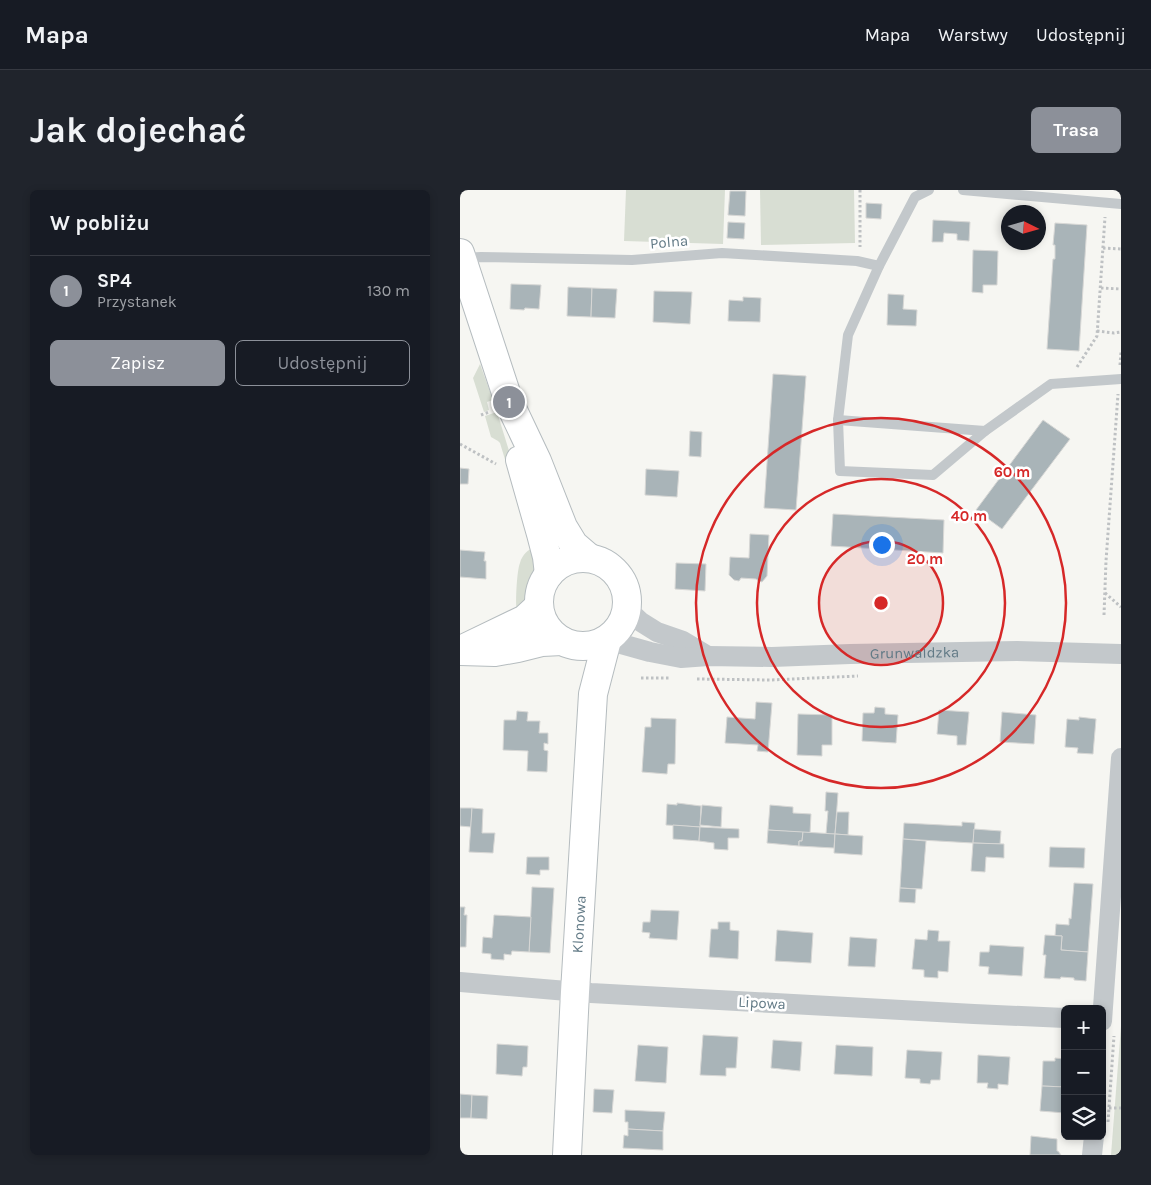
<!DOCTYPE html>
<html lang="pl">
<head>
<meta charset="utf-8">
<style>
	:root { --surface:#171b24; --page:#20242c; --text:#f1f3f6; --muted:#9ea1a6; --line:#363941; --accent:#8c9099 }
	body { margin:0; font-family:Karla,sans-serif; background:var(--page); color:var(--text) }
	.controls { position:absolute; right:15px; bottom:15px; display:grid; overflow:hidden; border-radius:8px; box-shadow:0 2px 8px #0003 }
	.controls button { width:45px; height:45px; display:grid; place-items:center; padding:0; border:0; border-bottom:1px solid var(--line); background:var(--surface); color:var(--text); font:25px sans-serif }
	.compass { position:absolute; left:541px; top:15px; width:45px; height:45px; border-radius:50%; background:var(--surface); box-shadow:0 2px 8px #0003; rotate:95deg }
	.you { position:absolute; left:421px; top:354px; width:18px; height:18px; margin:-12px; border:4px solid #fff; border-radius:50%; background:#1a73e8; box-shadow:0 0 0 8px #1a73e833 }
	.badge { display:grid; place-items:center; width:32px; height:32px; border-radius:50%; background:var(--accent); color:#fff; font-size:16px; font-weight:700 }
	.pin { position:absolute; translate:-50% -50%; border:2px solid #fff; box-shadow:0 1px 5px #0006 }
	.list { margin:0; padding:0; list-style:none }
	h2 { display:flex; justify-content:space-between; align-items:center; height:65px; margin:0; padding:0 20px; font-size:21px }
	h2 small { font-size:16px; font-weight:400; color:var(--muted) }
	.list li { display:grid; grid-template-columns:32px 1fr auto; gap:15px; align-items:center; box-sizing:border-box; height:70px; padding:0 20px; border-top:1px solid var(--line) }
	.list b { display:block; font-size:19px; white-space:nowrap }
	.list p { margin:0; font-size:16px; white-space:nowrap; color:var(--muted) }
	.list em { font-size:16px; font-style:normal; color:var(--muted) }
	.actions { display:flex; gap:10px; padding:15px 20px }
	.actions a { flex:1; padding:11px 0; border:1px solid var(--accent); border-radius:8px; text-align:center; font-size:18px; color:var(--accent) }
	.actions .main { background:var(--accent); color:#fff }
	.icon { flex:none; width:28px; height:28px; fill:none; stroke:currentColor; stroke-width:2; stroke-linecap:round; stroke-linejoin:round }
	.map { position:relative; flex:none; width:661px; height:965px; overflow:hidden; border-radius:8px }
	header { display:flex; align-items:center; gap:30px; box-sizing:border-box; height:70px; padding:0 25px; background:var(--surface); border-bottom:1px solid var(--line) }
	header strong { font-size:24px }
	nav { display:flex; gap:28px; margin-inline-start:auto; font-size:18px }
	.intro { display:flex; align-items:center; justify-content:space-between; box-sizing:border-box; height:120px; padding:0 30px }
	h1 { margin:0; font-size:35px }
	.button { padding:12px 22px; border-radius:8px; background:var(--accent); color:#fff; font-size:18px; font-weight:700 }
	main { display:flex; gap:30px; padding:0 30px }
	aside { flex:1; background:var(--surface); border-radius:8px; box-shadow:0 2px 8px #0003 }
	.map>svg:first-child { display:block }
</style>
</head>
<body>
<header>
<strong>Mapa</strong>
<nav><a>Mapa</a><a>Warstwy</a><a>Udostępnij</a></nav>
</header>
<div class="intro"><h1>Jak dojechać</h1><a class="button">Trasa</a></div>
<main>
<aside>
<h2>W pobliżu<small></small></h2>
<ul class="list">
<li><span class="badge">1</span><div><b>SP4</b><p>Przystanek</p></div><em>130 m</em></li>
</ul>
<div class="actions"><a class="main">Zapisz</a><a>Udostępnij</a></div>
</aside>
<div class="map">
<svg width="661" height="965" viewBox="0 0 661 965">
	<rect width="100%" height="100%" fill="#f6f6f2"/>
	<!-- green -->
	<g fill="#d8ded3">
		<path d="M166,0h99l-2,54 -99,-3z"/>
		<path d="M300,0h94l1,53 -94,2z"/>
		<path d="M20,174l13,36 -6,2 2,8 -5,2 -11,-34z"/>
		<path d="M37,222l18,58 -3,5 -2,1 -10,-33 -2,-2 -7,-4 -6,-21z"/>
		<path d="M76,357v26l-11,28 -8,10c-2,-6 0,-42 3,-48 2,-8 8,-14 16,-16z"/>
		<path d="M661,836v129h-10z"/>
	</g>
	<!-- building -->
	<g fill="#a9b4b8" stroke="#d7d7d5">
		<path d="M270,1h16l-1,25 -17,-1z"/>
		<path d="M406,13l16,1 -1,15 -15,-1z"/>
		<path d="M473,30l37,2 -1,19 -12,-1v-6l-13,-1 -1,9h-11z"/>
		<path d="M268,32l17,1 -1,16 -17,-1z"/>
		<path d="M595,33l32,2 -8,126 -32,-2 6,-90h2v-14h-2z"/>
		<path d="M513,60l25,1 -1,34h-14v8l-11,-1z"/>
		<path d="M51,94l30,1 -2,24 -14,-1 -1,2 -14,-1z"/>
		<path d="M108,97l24,1 -1,29 -24,-1z"/>
		<path d="M132,98l25,1 -2,29 -24,-1z"/>
		<path d="M194,101l38,1 -2,32 -37,-2z"/>
		<path d="M428,104l16,1 -1,14 14,1 -1,16 -29,-1z"/>
		<path d="M283,107l18,1 -1,24 -32,-1 1,-21 14,1z"/>
		<path d="M313,184l33,2 -10,134 -32,-2z"/>
		<path d="M583,230l27,19 -68,90 -26,-19z"/>
		<path d="M230,241l12,1 -1,25 -12,-1z"/>
		<path d="M0,278l9,1 -1,15h-8z"/>
		<path d="M186,279l33,2 -2,26 -32,-2z"/>
		<path d="M373,324l111,6 -1,33 -112,-7z"/>
		<path d="M290,344l19,1 -2,41 -5,6 -3,-1 -3,-2 -15,-1 -2,3 -5,-1 -5,-5 1,-18 19,1z"/>
		<path d="M0,360l25,2 -1,9h2v18l-26,-2z"/>
		<path d="M216,373l30,1 -1,27 -30,-2z"/>
		<path d="M296,512l16,1 -4,49 -11,-1 1,-6 -33,-2 2,-26 28,2z"/>
		<path d="M415,517l10,1v6l13,1 -2,28 -34,-2 1,-28h11z"/>
		<path d="M479,520l30,2 -3,33h-9v-9l-20,-2z"/>
		<path d="M57,521l11,1 -1,9h13l-1,12h9v11l-4,-1v7l4,1 -1,21 -20,-1 1,-20 -25,-1 1,-30h12z"/>
		<path d="M542,522l34,3 -2,29 -34,-2z"/>
		<path d="M338,524l34,1v30h-10v11l-25,-1z"/>
		<path d="M619,527l17,2 -3,35 -16,-1 1,-5 -13,-1 2,-28 12,1z"/>
		<path d="M191,528l25,1 -1,45h-7l-1,10 -25,-2 3,-45h6z"/>
		<path d="M366,602l12,1 -3,41h-9l2,-23h-3z"/>
		<path d="M217,613l24,3 -1,21 -34,-2 1,-21 10,1z"/>
		<path d="M242,615l20,2 -1,20 -21,-2z"/>
		<path d="M310,615l23,2v6l18,1 -1,19 -42,-3z"/>
		<path d="M0,618h12l-1,19 -11,-1z"/>
		<path d="M12,618l11,1 -1,24h13l-2,20 -24,-1z"/>
		<path d="M377,622h12l-1,23 -13,-1z"/>
		<path d="M502,632l13,1 -2,20 -70,-4 1,-16 58,3z"/>
		<path d="M213,635l27,2 -1,14 -26,-2z"/>
		<path d="M240,637l39,2v9h-11v12l-14,-1v-6l-15,-2z"/>
		<path d="M514,639l27,2 -1,13 -27,-1z"/>
		<path d="M308,640l35,2 -1,9h-3v5l-32,-3z"/>
		<path d="M343,642l32,2 -1,14 -35,-2v-5h3z"/>
		<path d="M375,644l28,2 -1,19 -28,-2z"/>
		<path d="M443,649l23,2 -4,48 -22,-1z"/>
		<path d="M513,653l31,1v14l-18,-1 -1,15 -14,-1z"/>
		<path d="M590,657l35,1 -1,20 -35,-1z"/>
		<path d="M67,667h22v13h-9v5l-14,-1z"/>
		<path d="M614,693l19,1 -5,68 -27,-2 1,-14h-7l1,-12 13,1v-7l2,1z"/>
		<path d="M72,697l22,1 -4,65 -21,-1z"/>
		<path d="M440,698l16,1 -1,14 -16,-1z"/>
		<path d="M0,717h5l-1,8h3l-1,32h-6z"/>
		<path d="M191,720l28,1 -2,29 -28,-2 1,-5 -8,-1 1,-10h7z"/>
		<path d="M34,725l37,2 -2,35 -17,-1 -1,4 -7,-1v6l-13,-1v-5l-9,-1 1,-16 9,1z"/>
		<path d="M258,732h12v8l9,1 -1,28 -29,-2 2,-28h7z"/>
		<path d="M317,740l36,3 -2,30 -36,-2z"/>
		<path d="M468,740l11,1 -1,10h12l-2,31 -10,-1v7l-14,-1v-7l-12,-1 3,-30 12,1z"/>
		<path d="M585,745l17,1 -1,14 27,2 -2,29 -12,-1v-2l-13,-1 -1,2 -16,-1 2,-23h-3z"/>
		<path d="M390,747l27,2 -2,28 -27,-1z"/>
		<path d="M530,755l34,2 -2,29 -34,-2 1,-7 -10,-1 1,-14h9z"/>
		<path d="M243,845l35,2 -2,31h-10v8l-26,-1z"/>
		<path d="M313,850l29,2 -2,29 -29,-3z"/>
		<path d="M37,854l31,2 -1,21h-4l-1,9 -26,-2z"/>
		<path d="M178,855l30,2 -2,36 -31,-2z"/>
		<path d="M376,855l37,2 -1,29 -38,-2z"/>
		<path d="M447,860l35,2 -2,28h-9l-1,4 -10,-1v-4l-15,-1z"/>
		<path d="M518,865l32,2 -2,28 -10,-1v5l-11,-1 1,-5h-11z"/>
		<path d="M595,868l10,1v28l-23,-1 1,-25h12z"/>
		<path d="M582,896l23,1v26l-25,-2z"/>
		<path d="M134,899l20,1 -2,23 -19,-1z"/>
		<path d="M0,904l12,1 -1,23h-11z"/>
		<path d="M12,905l16,1 -1,23 -16,-1z"/>
		<path d="M165,920l40,2 -2,19 -35,-2v-7h-3z"/>
		<path d="M168,939l35,2v19l-40,-2 1,-13 4,1z"/>
		<path d="M571,946l26,3v12h1l3,4h-31z"/>
	</g>
	<g fill="none" stroke-linecap="round" stroke-linejoin="round">
		<defs>
			<g id="secondary">
				<path d="M0,63l49,149 28,59 26,66 11,18 14,12"/>
				<path d="M60,270l21,74 6,23 2,17"/>
				<circle cx="123" cy="412" r="44"/>
				<path d="M5,458l60,-29 14,-13"/>
				<path d="M0,461l35,1 23,-4 24,-6 20,-1"/>
				<path id="s2" d="M107,965l8,-163 18,-298 14,-54"/>
			</g>
		</defs>
		<!-- secondary casing -->
		<use href="#secondary" stroke="#b5bcbf" stroke-width="30"/>
		<!-- path -->
		<g stroke="#bec1c3" stroke-width="3" stroke-dasharray="2.5 2.5" stroke-linecap="butt">
			<path d="M400,0v57"/>
			<path d="M643,58l18,1"/>
			<path d="M641,98l20,1"/>
			<path d="M637,141l17,2 7,-1"/>
			<path d="M660,175l1,-13"/>
			<path d="M617,177l20,-31 8,-119"/>
			<path d="M21,225l8,-3"/>
			<path d="M0,254l36,20"/>
			<path d="M645,403l16,14"/>
			<path d="M644,425l2,-54 12,-167"/>
			<path d="M181,488h30"/>
			<path d="M237,489l74,1 87,-4"/>
			<path d="M649,918h12"/>
			<path d="M648,932l6,-86"/>
		</g>
		<!-- lane -->
		<g stroke="#c3c8cb" stroke-width="10">
			<path d="M469,0l-14,7 -36,69 -31,69 -10,85 2,51 93,4 52,-44 66,-47 70,-5"/>
			<path d="M503,0l158,14"/>
			<path d="M3,68l18,-1 151,3 90,-7 135,8 22,5"/>
			<path d="M378,230l147,11"/>
		</g>
		<!-- street -->
		<g stroke="#c3c8cb" stroke-width="20">
			<path d="M167,419l14,13 16,10 26,9 25,15"/>
			<path id="s1" d="M147,450l43,12 31,6 27,-2 64,1 78,-3 167,-3 104,3"/>
			<path d="M0,792l131,11 383,21 91,4"/>
			<path d="M642,831l19,-263"/>
			<path d="M632,965l2,-19"/>
		</g>
		<!-- secondary -->
		<use href="#secondary" stroke="#fff" stroke-width="28"/>
	</g>
	<!-- distance rings -->
	<circle cx="421" cy="413" r="62" fill="#d62828" fill-opacity=".12"/>
	<g fill="none" stroke="#d62828" stroke-width="2.5">
		<circle cx="421" cy="413" r="62"/>
		<circle cx="421" cy="413" r="124"/>
		<circle cx="421" cy="413" r="185"/>
	</g>
	<g text-anchor="middle" dominant-baseline="central" stroke-width="5" stroke-linejoin="round" paint-order="stroke">
		<!-- street labels -->
		<g font-size="15" fill="#627a86" stroke="#fff">
			<text transform="translate(209 52) rotate(-5)">Polna</text>
			<text stroke="none"><textPath href="#s1" startOffset="310">Grunwaldzka</textPath></text>
			<text stroke="none"><textPath href="#s2" startOffset="231">Klonowa</textPath></text>
			<text transform="translate(302 813) rotate(3)">Lipowa</text>
		</g>
	</g>
	<circle cx="421" cy="413" r="8" fill="#d62828" stroke="#fff" stroke-width="2.5"/>
	<g font-size="15" text-anchor="middle" font-weight="bold" fill="#d62828" stroke="#fff" stroke-width="5" stroke-linejoin="round" paint-order="stroke">
		<text x="552" y="287">60 m</text>
		<text x="509" y="331">40 m</text>
		<text x="465" y="374">20 m</text>
	</g>
</svg>
<div class="controls">
<button>+</button>
<button>−</button>
<button><svg class="icon" aria-label="layers" viewBox="0 0 24 24"><path d="M12 4l9 5-9 5-9-5zM3 14l9 5 9-5"/></svg></button>
</div>
<svg class="compass" viewBox="-18 -18 36 36"><path d="M0-13l5 13h-10z" fill="#e53935"/><path d="M0 13l5-13h-10z" fill="#9ea1a6"/></svg>
<div class="you"></div>
<div class="pin badge" style="left:49px;top:212px">1</div>
</div>
</main>
</body>
</html>
